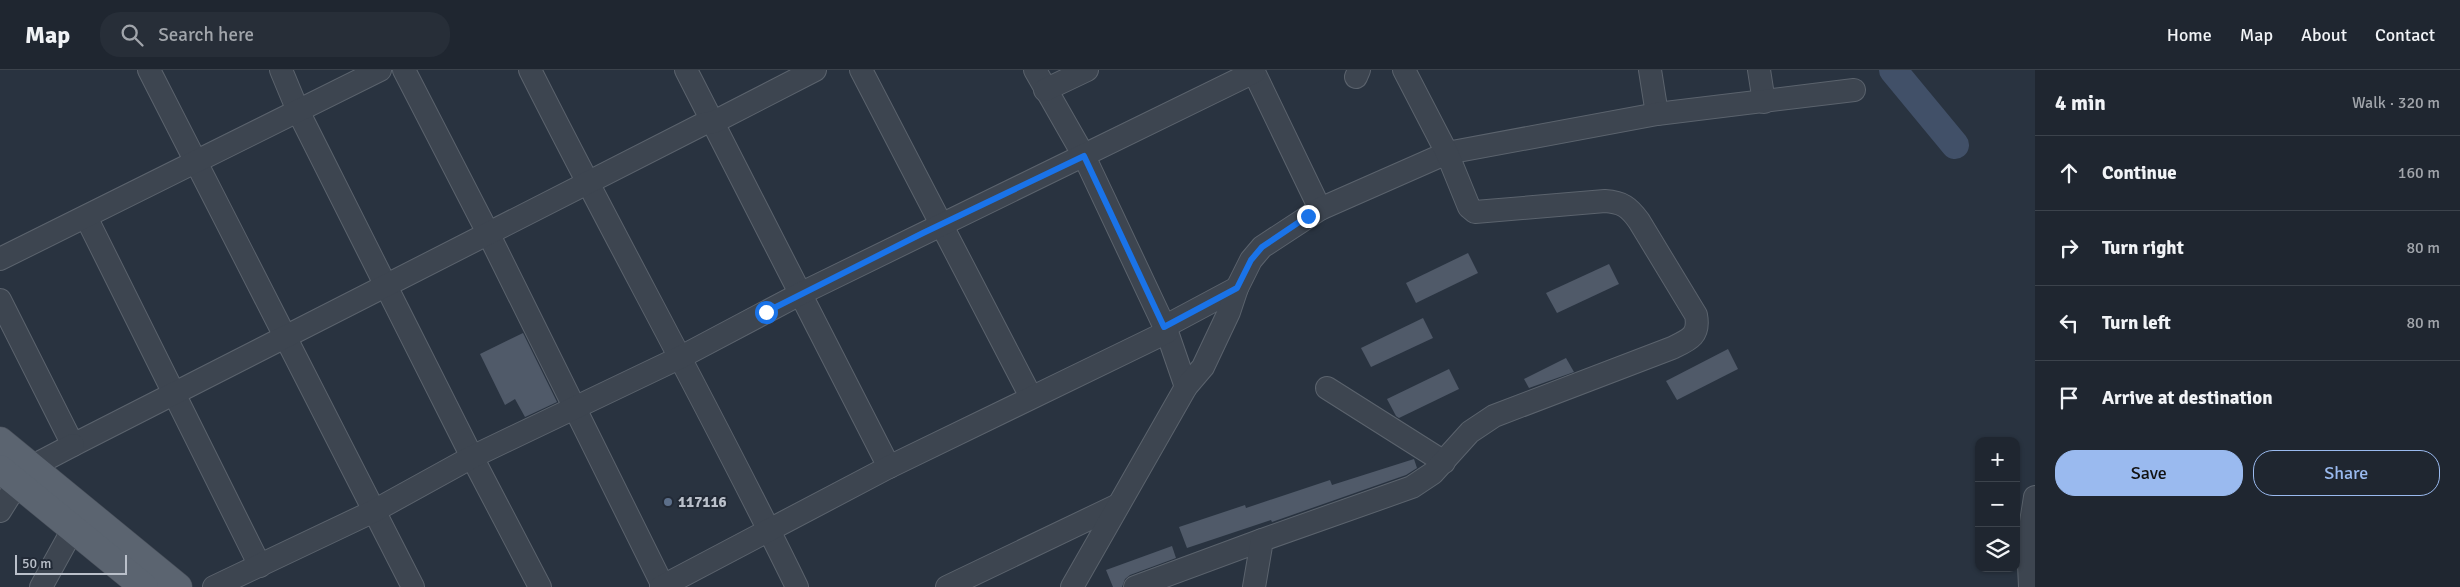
<!DOCTYPE html>
<html lang="en">
<head>
<meta charset="utf-8">
<style>
	:root { --surface:#1f2630; --page:#272e38; --text:#f1f3f6; --muted:#a1a5ab; --line:#3c434c; --accent:#9abaef }
	body { margin:0; font-family:Signika,sans-serif; background:var(--page); color:var(--text) }
	.controls { position:absolute; right:15px; bottom:15px; display:grid; overflow:hidden; border-radius:10px; box-shadow:0 1px 4px #0004 }
	.controls button { width:45px; height:45px; display:grid; place-items:center; padding:0; border:0; border-bottom:1px solid var(--line); background:var(--surface); color:var(--text); font:25px sans-serif }
	.scale { position:absolute; left:15px; bottom:12px; width:112px; box-sizing:border-box; padding-left:5px; border:2px solid #bac0ca; border-top:0; font-size:14px; line-height:18px; white-space:nowrap; color:#bac0ca; -webkit-text-stroke:4px #222a36; paint-order:stroke }
	.stop { position:absolute; width:15px; height:15px; margin:-11px; border:4px solid #1a73e8; border-radius:50%; background:#fff }
	.stop.end { background:#1a73e8; border-color:#fff; box-shadow:0 1px 5px #0008 }
	.list { margin:0; padding:0; list-style:none }
	h2 { display:flex; justify-content:space-between; align-items:center; height:65px; margin:0; padding:0 20px; font-size:21px }
	h2 small { font-size:16px; font-weight:400; color:var(--muted) }
	.list li { display:grid; grid-template-columns:32px 1fr auto; gap:15px; align-items:center; box-sizing:border-box; height:75px; padding:0 20px; border-top:1px solid var(--line) }
	.list b { display:block; font-size:19px; white-space:nowrap }
	.list em { font-size:16px; font-style:normal; color:var(--muted) }
	.actions { display:flex; gap:10px; padding:15px 20px }
	.actions a { flex:1; padding:11px 0; border:1px solid var(--accent); border-radius:20px; text-align:center; font-size:18px; color:var(--accent) }
	.actions .main { background:var(--accent); color:#111 }
	.icon { flex:none; width:28px; height:28px; fill:none; stroke:currentColor; stroke-width:2; stroke-linecap:round; stroke-linejoin:round }
	.map { position:relative; flex:none; width:2035px; height:517px; overflow:hidden }
	header { display:flex; align-items:center; gap:30px; box-sizing:border-box; height:70px; padding:0 25px; background:var(--surface); border-bottom:1px solid var(--line) }
	header strong { font-size:24px }
	nav { display:flex; gap:28px; margin-inline-start:auto; font-size:18px }
	.search { width:350px; height:45px; background:var(--page); display:flex; align-items:center; gap:12px; box-sizing:border-box; padding:0 18px; border-radius:20px; color:var(--muted); font-size:19px }
	main { display:flex }
	aside { flex:1; background:var(--surface) }
	.map>svg:first-child { display:block }
</style>
</head>
<body>
<header>
<strong>Map</strong>
<div class="search"><svg class="icon" aria-label="search" viewBox="0 0 24 24"><circle cx="10" cy="10" r="6"/><path d="M15 15l6 6"/></svg>Search here</div>
<nav><a>Home</a><a>Map</a><a>About</a><a>Contact</a></nav>
</header>
<main>
<div class="map">
<svg width="2035" height="517" viewBox="0 0 2035 517">
	<rect width="100%" height="100%" fill="#293340"/>
	<g fill="none" stroke-linecap="round" stroke-linejoin="round">
		<!-- river -->
		<path stroke="#415068" stroke-width="28" d="M1893,0l62,75"/>
	</g>
	<!-- building -->
	<g fill="#505a69">
		<path d="M1468,183l10,20 -62,30 -10,-20z"/>
		<path d="M1609,194l10,20 -62,29 -11,-20z"/>
		<path d="M1423,248l10,20 -62,29 -10,-19z"/>
		<path d="M523,263l34,69 -32,15 -10,-18 -10,6 -25,-51z"/>
		<path d="M1728,279l10,20 -61,31 -11,-19z"/>
		<path d="M1566,288l8,14 -45,16 -5,-9z"/>
		<path d="M1449,299l10,20 -60,29 -3,-2 -9,-17z"/>
		<path d="M1414,389l3,9 -11,7 -134,47 -1,-2 -84,28 -8,-21 66,-22 1,3 84,-28 2,5z"/>
		<path d="M1172,476l4,12 -46,17 -5,4 -3,8h-9l-7,-17z"/>
	</g>
	<g fill="none" stroke-linecap="round" stroke-linejoin="round">
		<defs>
			<g id="minor">
				<path d="M149,0l264,517"/>
				<path d="M281,0l17,41 174,346 68,130"/>
				<path d="M404,0l84,163 175,353"/>
				<path d="M530,0c87,173 182,342 267,517"/>
				<path d="M686,0l203,397"/>
				<path d="M861,0l170,327"/>
				<path d="M1035,0l49,86 83,176 19,55"/>
				<path d="M1253,0l67,139"/>
				<path d="M1650,0l7,44"/>
				<path d="M1759,0l5,32"/>
				<path d="M1356,7l3,-7"/>
				<path d="M1045,20l42,-20"/>
				<path d="M86,147l174,349"/>
				<path d="M0,189l380,-189"/>
				<path d="M0,230l73,145 630,-321 11,-2 101,-52"/>
				<path d="M1164,257l73,-39"/>
				<path d="M1327,318l117,74"/>
				<path d="M31,397l42,-22"/>
				<path d="M0,441l17,-27"/>
				<path d="M41,517l32,-58"/>
				<path d="M214,517l160,-76 98,-54 209,-100 119,-63 454,-222"/>
				<path d="M661,517l228,-120 278,-135"/>
				<path d="M947,517l171,-82"/>
				<path d="M1072,517l114,-200 17,-20 26,-55 8,-24 14,-28 11,-13 58,-38 127,-56 210,-39 197,-24"/>
				<path d="M1135,517l127,-47"/>
				<path d="M1254,517l8,-47 150,-53 21,-14 37,-41 24,-16 178,-68c17,-8 28,-12 24,-33l-57,-94c-10,-14 -17,-19 -34,-20l-130,11 -6,-5 -22,-54 -43,-83"/>
				<path d="M2030,517l-2,-46 7,-44"/>
			</g>
			<g id="major">
				<path d="M0,371l178,146"/>
				<path d="M0,399l144,118"/>
			</g>
		</defs>
		<!-- minor casing -->
		<use href="#minor" stroke="#5b636d" stroke-width="24"/>
		<!-- major casing -->
		<use href="#major" stroke="#474e59" stroke-width="29"/>
		<!-- minor -->
		<use href="#minor" stroke="#3d4550" stroke-width="22"/>
		<!-- major -->
		<use href="#major" stroke="#5b6470" stroke-width="28"/>
	</g>
	<g fill="none" stroke-linecap="round" stroke-linejoin="round">
		<!-- route -->
		<path stroke="#1a73e8" stroke-width="6" d="M766,242l157,-79 161,-77 80,171 73,-39 14,-28 11,-13 46,-31"/>
	</g>
	<!-- markers -->
	<circle fill="#5c6f8a" stroke="#222a36" stroke-width="2" cx="668" cy="432" r="5"/>
	<g text-anchor="middle" dominant-baseline="central" stroke-width="4" stroke-linejoin="round" paint-order="stroke">
		<!-- poi labels -->
		<g font-size="15" font-weight="bold" fill="#bac0ca" stroke="#222a36" text-anchor="start">
			<text x="678" y="432">117116</text>
		</g>
	</g>
</svg>
<div class="controls">
<button>+</button>
<button>−</button>
<button><svg class="icon" aria-label="layers" viewBox="0 0 24 24"><path d="M12 4l9 5-9 5-9-5zM3 14l9 5 9-5"/></svg></button>
</div>
<div class="scale">50 m</div>
<div class="stop" style="left:766px;top:242px"></div>
<div class="stop end" style="left:1308px;top:146px"></div>
</div>
<aside>
<h2>4 min<small>Walk · 320 m</small></h2>
<ul class="list">
<li><svg class="icon" aria-label="ahead" viewBox="0 0 24 24"><path d="M12 20V5M6 11l6-6 6 6"/></svg><div><b>Continue</b></div><em>160 m</em></li>
<li><svg class="icon" aria-label="right" viewBox="0 0 24 24"><path d="M7 20v-9h11M14 6l5 5-5 5"/></svg><div><b>Turn right</b></div><em>80 m</em></li>
<li><svg class="icon" aria-label="left" viewBox="0 0 24 24"><path d="M17 20v-9H6M10 6l-5 5 5 5"/></svg><div><b>Turn left</b></div><em>80 m</em></li>
<li><svg class="icon" aria-label="arrive" viewBox="0 0 24 24"><path d="M6 21V4h12l-3 4 3 4H6"/></svg><div><b>Arrive at destination</b></div></li>
</ul>
<div class="actions"><a class="main">Save</a><a>Share</a></div>
</aside>
</main>
</body>
</html>
